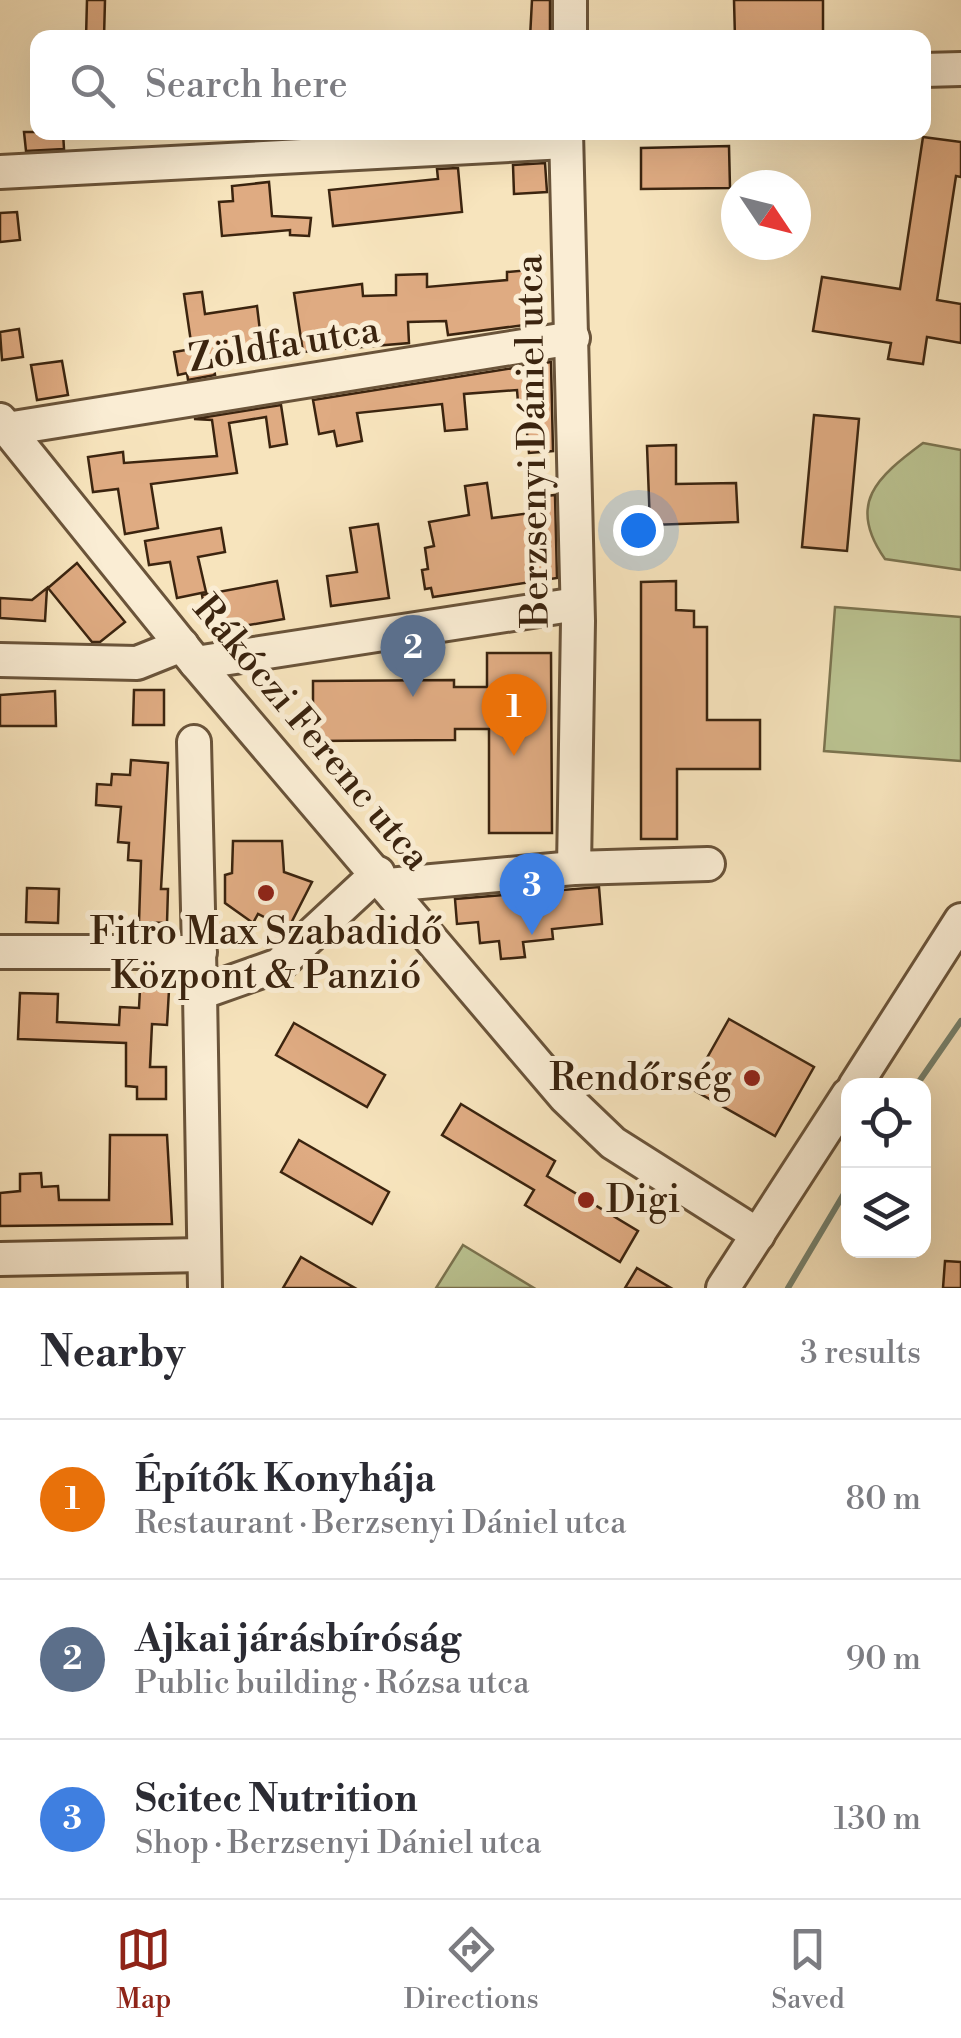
<!DOCTYPE html>
<html lang="en">
<head>
<meta charset="utf-8">
<style>
	:root { --surface:#fff; --page:#f2f2f3; --text:#2b2b33; --muted:#7c7c81; --line:#e1e1e2; --accent:#8f2418 }
	body { margin:0; font-family:"Libre Bodoni",serif; background:var(--page); color:var(--text) }
	.controls { position:absolute; right:30px; bottom:30px; display:grid; overflow:hidden; border-radius:20px; box-shadow:0 10px 40px #0002 }
	.controls button { width:90px; height:90px; display:grid; place-items:center; padding:0; border:0; border-bottom:2px solid var(--line); background:var(--surface); color:var(--text); font:50px sans-serif }
	.compass { position:absolute; left:721px; top:170px; width:90px; height:90px; border-radius:50%; background:var(--surface); box-shadow:0 10px 40px #0002; rotate:125deg }
	.you { position:absolute; left:638px; top:530px; width:35px; height:35px; margin:-25px; border:8px solid #fff; border-radius:50%; background:#1a73e8; box-shadow:0 0 0 15px #1a73e833 }
	.badge { display:grid; place-items:center; width:65px; height:65px; border-radius:50%; background:var(--accent); color:#fff; font-size:32px; font-weight:700 }
	.pin { position:absolute; translate:-50% -82px; filter:drop-shadow(0 2px 5px #0008) }
	.pin::after { content:''; position:absolute; top:52px; width:35px; height:30px; background:inherit; clip-path:polygon(0 0,100% 0,50% 100%) }
	.list { margin:0; padding:0; list-style:none }
	h2 { display:flex; justify-content:space-between; align-items:center; height:130px; margin:0; padding:0 40px; font-size:42px }
	h2 small { font-size:32px; font-weight:400; color:var(--muted) }
	.list li { display:grid; grid-template-columns:65px 1fr auto; gap:30px; align-items:center; box-sizing:border-box; height:160px; padding:0 40px; border-top:2px solid var(--line) }
	.list b { display:block; font-size:38px; white-space:nowrap }
	.list p { margin:0; font-size:32px; white-space:nowrap; color:var(--muted) }
	.list em { font-size:32px; font-style:normal; color:var(--muted) }
	.icon { flex:none; width:55px; height:55px; fill:none; stroke:currentColor; stroke-width:2; stroke-linecap:round; stroke-linejoin:round }
	.map { position:relative; flex:none; width:961px; height:1288px; overflow:hidden }
	.search { position:absolute; background:var(--surface); box-shadow:0 10px 40px #0002; left:30px; right:30px; top:30px; height:110px; display:flex; align-items:center; gap:25px; box-sizing:border-box; padding:0 35px; border-radius:20px; color:var(--muted); font-size:38px }
	.sheet { height:610px; background:var(--surface) }
	nav { display:flex; justify-content:space-around; align-items:center; box-sizing:border-box; height:140px; border-top:2px solid var(--line); background:var(--surface); font-size:28px; color:var(--muted) }
	nav a { display:grid; justify-items:center; gap:5px }
	nav .on { color:var(--accent) }
	.map>svg:first-child { display:block }
</style>
</head>
<body>
<div class="map">
<svg width="961" height="1288" viewBox="0 0 961 1288">
	<rect width="100%" height="100%" fill="#f7e4bd"/>
	<filter id="stains"><feTurbulence type="fractalNoise" baseFrequency=".002" numOctaves="4"/><feColorMatrix values="0 0 0 0 .2 0 0 0 0 .09 0 0 0 0 .02 0 0 0 .5 -.17"/></filter>
	<radialGradient id="worn" r=".72"><stop offset=".6" stop-color="#630" stop-opacity="0"/><stop offset="1" stop-color="#630" stop-opacity=".3"/></radialGradient>
	<!-- green -->
	<g fill="#bbc492" stroke="#7b7450" stroke-width="2.5">
		<path d="M923,443l38,7v120l-76,-11c-39,-55 -8,-82 38,-116z"/>
		<path d="M835,607l126,10v144l-137,-10z"/>
		<path d="M463,1245l71,43h-98z"/>
	</g>
	<g fill="none" stroke-linecap="round" stroke-linejoin="round">
		<!-- stream -->
		<g stroke="#76816d" stroke-width="6">
			<path d="M916,1086l45,-65"/>
			<path d="M788,1288l60,-101"/>
		</g>
	</g>
	<!-- building -->
	<g fill="#dfab82" stroke="#3b240f" stroke-width="2.5">
		<path d="M87,0h18l-1,38h-18z"/>
		<path d="M532,0h18v38h-20z"/>
		<path d="M734,0h89v38h-88z"/>
		<path d="M24,132h39l1,17 -38,2z"/>
		<path d="M923,137l38,5v35l-5,-1 -19,124 24,4v39l-34,-6 -4,27 -35,-5 3,-16 -78,-12 9,-54 78,12z"/>
		<path d="M729,146l1,42 -89,1v-41z"/>
		<path d="M545,163l2,29 -33,2 -1,-29z"/>
		<path d="M458,168l4,44 -129,14 -4,-36 109,-11 -1,-10z"/>
		<path d="M269,182l3,34 39,2 -2,18 -19,-1v-5l-68,6 -3,-34 14,-1 -1,-15z"/>
		<path d="M17,212l3,28 -20,2v-29z"/>
		<path d="M529,270l3,54 -84,11 -2,-14 -38,1 1,21 -106,9 -9,-59 68,-9 1,12 33,-1v-20l31,-1v13l80,-7v-8z"/>
		<path d="M202,292l3,22 52,-8 3,25 10,-1 5,30 -61,8 1,7 -27,5 -1,-7 -9,2 -4,-23 18,-3 -8,-55z"/>
		<path d="M19,329l4,28 -21,3 -2,-28z"/>
		<path d="M62,361l6,34 -31,5 -6,-35z"/>
		<path d="M551,362l2,89 -24,2 -5,-51h-6l-1,-12 -53,4 3,35 -22,2 -3,-27 -85,9 5,28 -25,5 -3,-15 -15,3 -6,-34z"/>
		<path d="M281,405l6,39 -17,3 -4,-30 -37,6 8,50 -86,11 7,44 -33,6 -7,-45 -25,3 -5,-35 35,-5 1,11 93,-7 -5,-36 -18,-1z"/>
		<path d="M814,415l45,4 -12,132 -45,-4z"/>
		<path d="M676,445v39l60,-1 2,39 -88,3 -3,-79z"/>
		<path d="M487,483l5,35 39,-5 -2,-15 26,-3 2,83 -124,19 -2,-9 -6,1 -3,-19 6,-1 -3,-21 9,-2 -5,-24 40,-7 -4,-29z"/>
		<path d="M378,524l11,74 -58,8 -4,-30 30,-4 -7,-44z"/>
		<path d="M221,528l4,24 -27,5 8,35 -29,6 -7,-36 -21,3 -4,-24z"/>
		<path d="M77,563l48,59 -25,20h-8l-44,-54z"/>
		<path d="M277,581l7,38 -75,13 -7,-37z"/>
		<path d="M676,581v29l18,1v16h13v93h53v49h-83v70h-36v-257z"/>
		<path d="M47,588l-2,33 -45,-3v-20l32,2z"/>
		<path d="M487,653h64l1,180h-63v-104h-34v11l-142,1v-60l141,-1v7h33z"/>
		<path d="M134,690h30v35h-31z"/>
		<path d="M55,691l1,35h-56v-31z"/>
		<path d="M131,760l37,3 -7,126h7l-1,34 -28,-1 2,-61 -13,-1 1,-17 -11,-1 3,-35 -25,-2 1,-21 14,1 1,-11 18,1z"/>
		<path d="M233,841h49l2,31 28,10 -24,47 -30,-15 -5,9 -28,-20v-28l7,-2z"/>
		<path d="M599,887l3,37 -50,5 1,10 -30,3 2,15 -24,2 -2,-18 -19,2 -2,-21 -21,2 -2,-25z"/>
		<path d="M27,888l32,1 -1,34 -32,-1z"/>
		<path d="M140,989l29,1 -2,35 -15,-1 -2,43h16v32h-29v-12l-11,-1v-43l-108,-4 2,-46 38,1 -1,28 62,3 1,-18 19,1z"/>
		<path d="M729,1019l85,48 -39,69 -85,-48z"/>
		<path d="M294,1023l91,52 -18,32 -91,-52z"/>
		<path d="M461,1104l94,57 -8,15 91,55 -18,31 -95,-57 9,-15 -92,-55z"/>
		<path d="M110,1135h57l5,89 -172,2v-33l20,-2v-17l21,-1 1,14 16,-1 1,14h50z"/>
		<path d="M299,1140l90,52 -17,32 -91,-52z"/>
		<path d="M301,1257l24,14 30,17h-72z"/>
		<path d="M945,1261l16,1v26h-18z"/>
		<path d="M637,1268l34,20h-46z"/>
	</g>
	<g fill="none" stroke-linecap="round" stroke-linejoin="round">
		<defs>
			<g id="minor">
				<path d="M570,0v38"/>
				<path d="M924,70l37,-1"/>
				<path d="M566,132l12,489 -4,247 134,-4"/>
				<path d="M0,172l566,-30"/>
				<path d="M0,420l196,243 369,434 48,46 145,92"/>
				<path d="M7,429l566,-91"/>
				<path d="M0,660l137,3 45,-18"/>
				<path d="M196,663l381,-59"/>
				<path d="M194,742l6,251"/>
				<path d="M388,885l186,-17"/>
				<path d="M0,952h200"/>
				<path d="M855,1086l106,-166"/>
				<path d="M0,1259l203,-4"/>
				<path d="M205,1288l-5,-295 79,-28 99,-92"/>
				<path d="M723,1288l125,-193"/>
			</g>
		</defs>
		<!-- minor casing -->
		<use href="#minor" stroke="#6a543a" stroke-width="38"/>
		<!-- minor -->
		<use href="#minor" stroke="#faedd4" stroke-width="32"/>
	</g>
	<!-- markers -->
	<g fill="#8f2418" stroke="#faedd4" stroke-width="4">
		<circle cx="266" cy="893" r="10"/>
		<circle cx="752" cy="1078" r="10"/>
		<circle cx="586" cy="1200" r="10"/>
	</g>
	<g text-anchor="middle" dominant-baseline="central" stroke-width="10" stroke-linejoin="round" paint-order="stroke">
		<!-- street labels -->
		<g font-size="38" fill="#3b240f" stroke="#faedd4">
			<text transform="translate(284 345) rotate(-9)">Zöldfa utca</text>
			<text transform="translate(533 441) rotate(-91)">Berzsenyi Dániel utca</text>
			<text transform="translate(311 733) rotate(50)">Rákóczi Ferenc utca</text>
		</g>
		<!-- poi labels -->
		<g font-size="38" fill="#3b240f" stroke="#faedd4">
			<text x="266" y="932">Fitro Max Szabadidő<tspan x="266" dy="44">Központ &amp; Panzió</tspan></text>
			<text x="732" y="1078" text-anchor="end">Rendőrség</text>
			<text x="606" y="1200" text-anchor="start">Digi</text>
		</g>
	</g>
	<rect width="100%" height="100%" filter="url(#stains)"/>
	<rect width="100%" height="100%" fill="url(#worn)"/>
</svg>
<div class="controls">
<button><svg class="icon" aria-label="locate" viewBox="0 0 24 24"><circle cx="12" cy="12" r="6"/><path d="M12 2v4M12 18v4M2 12h4M18 12h4"/></svg></button>
<button><svg class="icon" aria-label="layers" viewBox="0 0 24 24"><path d="M12 4l9 5-9 5-9-5zM3 14l9 5 9-5"/></svg></button>
</div>
<svg class="compass" viewBox="-18 -18 36 36"><path d="M0-13l5 13h-10z" fill="#e53935"/><path d="M0 13l5-13h-10z" fill="#7c7c81"/></svg>
<div class="you"></div>
<div class="pin badge" style="left:514px;top:756px;background:#e8710a">1</div>
<div class="pin badge" style="left:413px;top:697px;background:#5c6f8a">2</div>
<div class="pin badge" style="left:532px;top:935px;background:#3f7fe0">3</div>
<div class="search"><svg class="icon" aria-label="search" viewBox="0 0 24 24"><circle cx="10" cy="10" r="6"/><path d="M15 15l6 6"/></svg>Search here</div>
</div>
<section class="sheet">
<h2>Nearby<small>3 results</small></h2>
<ul class="list">
<li><span class="badge" style="background:#e8710a">1</span><div><b>Építők Konyhája</b><p>Restaurant · Berzsenyi Dániel utca</p></div><em>80 m</em></li>
<li><span class="badge" style="background:#5c6f8a">2</span><div><b>Ajkai járásbíróság</b><p>Public building · Rózsa utca</p></div><em>90 m</em></li>
<li><span class="badge" style="background:#3f7fe0">3</span><div><b>Scitec Nutrition</b><p>Shop · Berzsenyi Dániel utca</p></div><em>130 m</em></li>
</ul>
</section>
<nav>
<a class="on"><svg class="icon" aria-label="map" viewBox="0 0 24 24"><path d="M3 6l6-2 6 2 6-2v14l-6 2-6-2-6 2zM9 4v14M15 6v14"/></svg>Map</a>
<a><svg class="icon" aria-label="directions" viewBox="0 0 24 24"><path d="M12 3l9 9-9 9-9-9zM9 14v-3h6M13 9l2 2-2 2"/></svg>Directions</a>
<a><svg class="icon" aria-label="saved" viewBox="0 0 24 24"><path d="M7 4h10v16l-5-4-5 4z"/></svg>Saved</a>
</nav>
</body>
</html>
